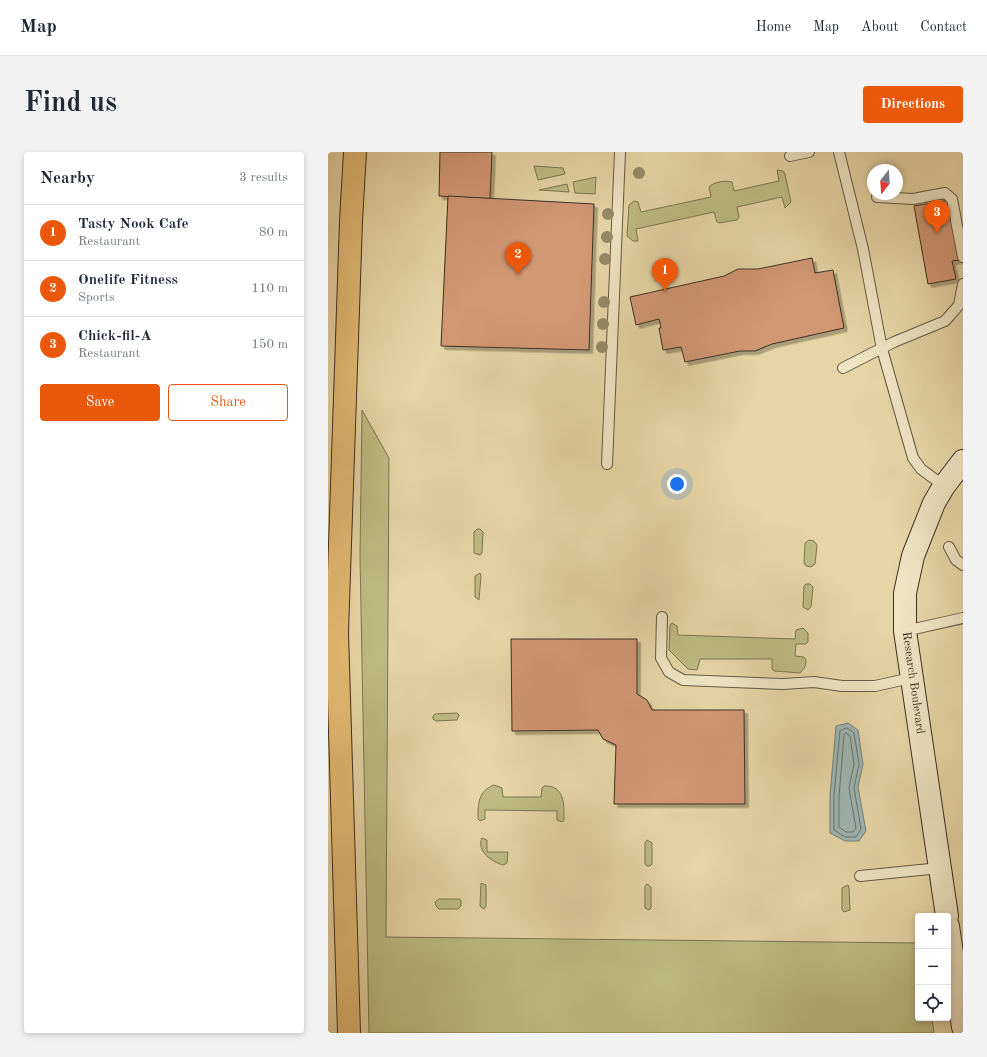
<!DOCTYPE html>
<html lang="en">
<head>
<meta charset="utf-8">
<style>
	:root { --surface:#fff; --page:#f2f2f3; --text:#1f2937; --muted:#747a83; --line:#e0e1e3; --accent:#ea580c }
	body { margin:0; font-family:"Old Standard TT",serif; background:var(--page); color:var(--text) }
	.controls { position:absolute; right:12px; bottom:12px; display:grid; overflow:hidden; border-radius:4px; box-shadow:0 2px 6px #0003 }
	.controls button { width:36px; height:36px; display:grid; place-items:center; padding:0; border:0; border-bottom:1px solid var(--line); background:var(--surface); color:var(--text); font:20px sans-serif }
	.compass { position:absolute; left:539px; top:12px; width:36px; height:36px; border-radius:50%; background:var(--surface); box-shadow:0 2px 6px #0003; rotate:197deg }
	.you { position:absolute; left:349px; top:332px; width:14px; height:14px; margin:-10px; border:3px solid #fff; border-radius:50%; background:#1a73e8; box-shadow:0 0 0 6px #1a73e833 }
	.badge { display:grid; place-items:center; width:26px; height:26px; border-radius:50%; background:var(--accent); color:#fff; font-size:13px; font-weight:700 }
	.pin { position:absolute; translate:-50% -33px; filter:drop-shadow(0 1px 2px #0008) }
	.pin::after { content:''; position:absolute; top:21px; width:14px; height:12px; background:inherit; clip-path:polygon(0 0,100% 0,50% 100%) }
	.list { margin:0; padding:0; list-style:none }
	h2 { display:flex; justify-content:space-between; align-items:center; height:52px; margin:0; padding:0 16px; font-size:17px }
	h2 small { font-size:13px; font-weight:400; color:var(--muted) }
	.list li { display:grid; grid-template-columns:26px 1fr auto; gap:12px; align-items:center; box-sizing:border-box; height:56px; padding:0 16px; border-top:1px solid var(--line) }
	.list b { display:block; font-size:15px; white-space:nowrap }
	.list p { margin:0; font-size:13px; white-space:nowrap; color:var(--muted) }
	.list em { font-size:13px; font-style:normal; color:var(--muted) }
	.actions { display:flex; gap:8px; padding:12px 16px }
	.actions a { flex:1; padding:9px 0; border:1px solid var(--accent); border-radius:4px; text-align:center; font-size:14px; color:var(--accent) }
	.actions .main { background:var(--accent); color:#fff }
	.icon { flex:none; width:22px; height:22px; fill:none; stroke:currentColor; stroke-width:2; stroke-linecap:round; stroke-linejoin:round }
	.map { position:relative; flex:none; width:635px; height:881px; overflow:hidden; border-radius:4px }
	header { display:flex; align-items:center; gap:24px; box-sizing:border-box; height:56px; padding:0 20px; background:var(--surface); border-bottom:1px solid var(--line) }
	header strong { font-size:19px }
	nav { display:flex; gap:22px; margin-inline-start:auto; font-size:14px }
	.intro { display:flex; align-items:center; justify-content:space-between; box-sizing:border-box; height:96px; padding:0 24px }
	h1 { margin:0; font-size:28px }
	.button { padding:10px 18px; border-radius:4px; background:var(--accent); color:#fff; font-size:14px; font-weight:700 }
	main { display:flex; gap:24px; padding:0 24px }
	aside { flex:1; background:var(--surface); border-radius:4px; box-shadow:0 2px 6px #0003 }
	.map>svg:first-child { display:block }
</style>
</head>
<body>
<header>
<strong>Map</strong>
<nav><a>Home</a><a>Map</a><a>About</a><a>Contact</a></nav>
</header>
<div class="intro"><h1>Find us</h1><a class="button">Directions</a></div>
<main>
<aside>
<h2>Nearby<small>3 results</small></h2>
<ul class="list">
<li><span class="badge">1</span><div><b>Tasty Nook Cafe</b><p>Restaurant</p></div><em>80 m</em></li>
<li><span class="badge">2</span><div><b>Onelife Fitness</b><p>Sports</p></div><em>110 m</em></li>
<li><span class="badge">3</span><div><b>Chick-fil-A</b><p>Restaurant</p></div><em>150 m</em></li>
</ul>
<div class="actions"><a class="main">Save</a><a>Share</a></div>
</aside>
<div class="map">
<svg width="635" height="881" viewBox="0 0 635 881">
	<defs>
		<filter id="shadow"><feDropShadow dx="3.5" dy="3.5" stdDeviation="0" flood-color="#0004"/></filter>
	</defs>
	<rect width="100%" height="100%" fill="#e7d5a5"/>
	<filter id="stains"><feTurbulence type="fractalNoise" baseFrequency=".005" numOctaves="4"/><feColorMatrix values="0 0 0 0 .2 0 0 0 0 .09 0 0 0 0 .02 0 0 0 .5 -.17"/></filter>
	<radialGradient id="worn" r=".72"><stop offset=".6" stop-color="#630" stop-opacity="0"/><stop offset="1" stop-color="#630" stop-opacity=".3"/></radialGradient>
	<!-- green -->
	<g fill="#bdbb81" stroke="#7c7653">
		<path d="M206,14l29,2 2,6 -27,6z"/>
		<path d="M449,18l6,1 2,3 6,28 -6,6 -3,-11 -45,10 2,10 -2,3 -18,3 -2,-1 -3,-10 -78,17 2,12h-5l-6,-5 2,-31 5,-4 4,1 3,10 70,-15 -2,-10c4,-5 17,-7 23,-5l2,9 45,-10z"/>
		<path d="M268,25l-1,17 -20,-1 -2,-11z"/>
		<path d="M239,32l2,8 -30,-2z"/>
		<path d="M34,258l27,48 -3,479 532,6v75h14l2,15h-565l-9,-477z"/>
		<path d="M149,377h3l3,3 -1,21 -2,2 -6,-2v-21z"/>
		<path d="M481,388l5,1 3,4 -2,19 -4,3 -5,-1 -2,-3 1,-20z"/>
		<path d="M152,421l1,3 -2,24 -4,-3v-21z"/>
		<path d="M478,432h4l3,3 -2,20 -3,3 -5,-3 1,-21z"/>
		<path d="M344,471l5,3 1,9 117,4 1,-9 7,-2 5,5v9l-2,2h-10l-1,12 9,1 2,3 -1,7 -5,6 -26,-2 -2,-2v-10h-72l-3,11 -9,-1 -19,-19 1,-25z"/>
		<path d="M129,561l2,2 -2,5 -21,1 -3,-2v-3l2,-2z"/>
		<path d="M166,633l8,3 1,9h38l1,-9 2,-2c21,-1 20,19 20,34l-2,2 -5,-2v-9l-72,-1v9l-5,2 -2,-2c0,-15 0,-28 16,-34z"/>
		<path d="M154,686l5,2v12h21l-1,11 -4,2c-11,-3 -27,-14 -21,-27z"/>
		<path d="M319,688l5,3v21l-2,2h-3l-2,-2v-21z"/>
		<path d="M153,731l5,2v21l-2,3 -4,-3z"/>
		<path d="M319,732l4,3v21l-2,2 -4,-2v-22z"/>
		<path d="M520,733l1,3 1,22 -6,2 -2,-2v-22z"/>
		<path d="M111,747h20l2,1v6l-3,3h-19l-3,-3 -1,-4z"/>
	</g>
	<!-- water -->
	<path fill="#9db5b3" stroke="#75807a" d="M520,571l10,7 5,34 -5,23 8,44 -7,10h-14l-15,-8v-37l6,-70z"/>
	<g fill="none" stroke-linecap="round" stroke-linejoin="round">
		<!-- shore -->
		<g stroke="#6c726c" stroke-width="1">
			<path d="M519,576l7,5 5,31 -5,24 7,41 -5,8h-11l-11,-7v-34l6,-65z"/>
			<path d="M518,581l4,3 4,28 -5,24 7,40 -3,4h-7l-7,-5v-30l5,-62z"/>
		</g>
	</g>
	<!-- building -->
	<g fill="#d19773" stroke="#3a3025" filter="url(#shadow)">
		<path d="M112,0h52l-2,47 -51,-3z"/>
		<path d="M120,44l146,8 -5,146 -148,-4z"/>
		<path d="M621,48l11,60 -8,1 4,18 -28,5 -14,-78z"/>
		<path d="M484,106l3,15 18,-3 11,58 -72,16 -17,7h-15l-55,11 -4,-15 -18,3 -4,-22h2l-2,-9 -23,6 -6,-28 94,-21 14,-7h20z"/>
		<path d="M183,487h126v55l10,6 5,10h92l1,94h-131l2,-59 -13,-6 -5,-9 -86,1z"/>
	</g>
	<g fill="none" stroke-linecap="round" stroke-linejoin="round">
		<defs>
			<g id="lane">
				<path d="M511,0l24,97 19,100 31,109 8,11 23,17"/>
				<path d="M462,4l19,-4"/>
				<path d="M549,45l36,2 32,-6 7,6 11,58"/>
				<path d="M515,216l51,-26 51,-21 14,-16 4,-21"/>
				<path d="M279,312l13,-312"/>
				<path d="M621,395l7,13 7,5"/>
				<path d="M334,465l-1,41 8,14 14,8 100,4 31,-2 28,4h33l36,-8"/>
				<path d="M577,479l58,-13"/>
				<path d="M532,724l80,-8"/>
			</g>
			<g id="secondary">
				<path d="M619,764l-42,-285v-38l8,-37 21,-53 10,-17 19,-25"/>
				<path d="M620,774l15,101"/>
			</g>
			<path id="highway" d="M21,881l-12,-401 14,-411 4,-69"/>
		</defs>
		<!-- lane casing -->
		<use href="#lane" stroke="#655945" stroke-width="12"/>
		<!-- secondary casing -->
		<use href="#secondary" stroke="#3a3025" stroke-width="24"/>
		<!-- highway casing -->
		<use href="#highway" stroke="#3a3025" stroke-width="24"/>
		<!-- lane -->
		<use href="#lane" stroke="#efe4c4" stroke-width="10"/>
		<!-- secondary -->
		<use href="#secondary" stroke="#efe4c4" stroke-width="22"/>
		<!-- highway -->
		<use href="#highway" stroke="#e4ba72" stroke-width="22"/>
	</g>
	<!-- trees -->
	<g fill="#968a68">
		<circle cx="311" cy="21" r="6"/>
		<circle cx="280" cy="62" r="6"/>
		<circle cx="279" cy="85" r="6"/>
		<circle cx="277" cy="107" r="6"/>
		<circle cx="276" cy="150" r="6"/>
		<circle cx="275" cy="172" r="6"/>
		<circle cx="274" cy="195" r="6"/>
	</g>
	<g text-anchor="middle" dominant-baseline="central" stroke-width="4" stroke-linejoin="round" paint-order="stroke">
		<!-- street labels -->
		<g font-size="12" fill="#3a3025" stroke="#efe4c4">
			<text transform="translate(585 531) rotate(82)">Research Boulevard</text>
		</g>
	</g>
	<rect width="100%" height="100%" filter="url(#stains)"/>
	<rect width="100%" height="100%" fill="url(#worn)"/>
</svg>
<div class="controls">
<button>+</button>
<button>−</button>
<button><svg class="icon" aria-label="locate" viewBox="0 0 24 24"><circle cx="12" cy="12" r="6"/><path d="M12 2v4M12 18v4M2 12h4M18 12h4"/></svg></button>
</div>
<svg class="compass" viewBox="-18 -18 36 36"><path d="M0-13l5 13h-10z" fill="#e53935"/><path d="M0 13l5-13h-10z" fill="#747a83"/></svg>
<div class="you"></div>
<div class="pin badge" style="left:337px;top:139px">1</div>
<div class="pin badge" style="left:190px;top:123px">2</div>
<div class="pin badge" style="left:609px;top:81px">3</div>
</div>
</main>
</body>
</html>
